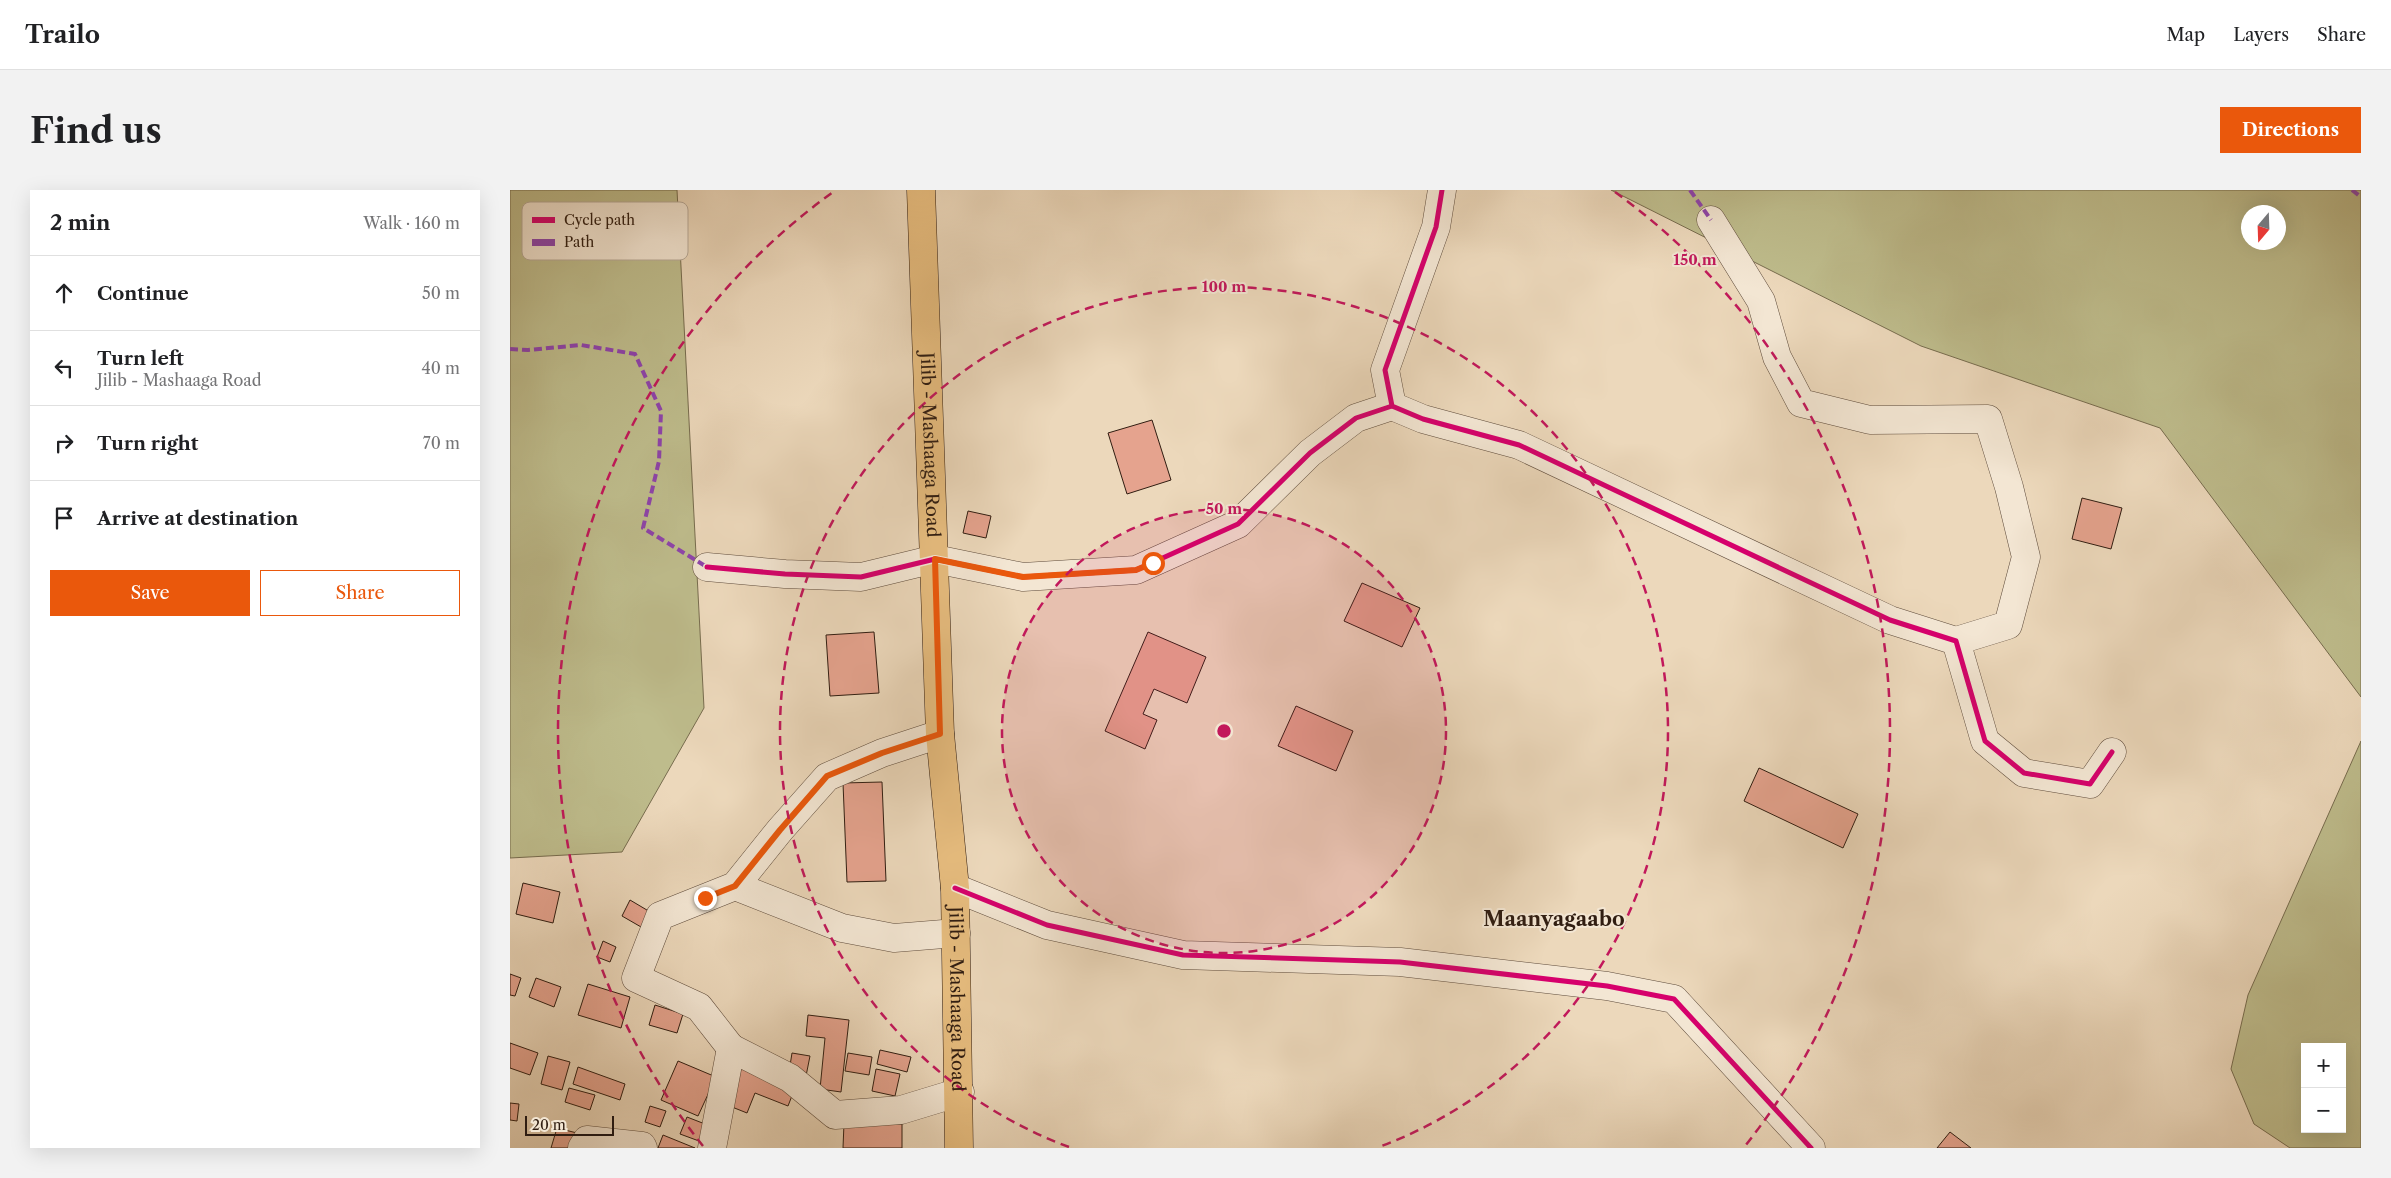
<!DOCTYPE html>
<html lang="en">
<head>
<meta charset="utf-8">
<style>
	:root { --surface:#fff; --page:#f2f2f2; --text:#202124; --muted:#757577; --line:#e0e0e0; --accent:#ea580c }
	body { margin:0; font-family:"Libre Caslon Text",serif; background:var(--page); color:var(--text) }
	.controls { position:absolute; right:15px; bottom:15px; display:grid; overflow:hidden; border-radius:0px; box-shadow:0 5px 20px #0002 }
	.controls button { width:45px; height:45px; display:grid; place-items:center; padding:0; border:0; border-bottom:1px solid var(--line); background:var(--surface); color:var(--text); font:25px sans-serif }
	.compass { position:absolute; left:1731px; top:15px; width:45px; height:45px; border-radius:50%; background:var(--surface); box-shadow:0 5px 20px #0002; rotate:199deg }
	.scale { position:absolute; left:15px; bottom:12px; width:89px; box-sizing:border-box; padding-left:5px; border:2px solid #301d11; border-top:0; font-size:14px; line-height:18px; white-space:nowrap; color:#301d11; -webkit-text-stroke:4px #f3e6d3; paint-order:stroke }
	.stop { position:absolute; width:15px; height:15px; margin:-11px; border:4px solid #ea580c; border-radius:50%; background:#fff }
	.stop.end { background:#ea580c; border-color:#fff; box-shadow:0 1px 5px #0008 }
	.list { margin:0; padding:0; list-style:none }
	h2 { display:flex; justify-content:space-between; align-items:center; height:65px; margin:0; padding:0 20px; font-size:21px }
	h2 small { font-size:16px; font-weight:400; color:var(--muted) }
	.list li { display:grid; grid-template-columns:32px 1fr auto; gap:15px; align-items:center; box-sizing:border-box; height:75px; padding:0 20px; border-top:1px solid var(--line) }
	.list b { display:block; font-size:19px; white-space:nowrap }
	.list p { margin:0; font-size:16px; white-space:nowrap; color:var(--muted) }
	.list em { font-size:16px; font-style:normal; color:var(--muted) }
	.actions { display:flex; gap:10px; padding:15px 20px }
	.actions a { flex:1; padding:11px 0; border:1px solid var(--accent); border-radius:0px; text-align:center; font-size:18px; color:var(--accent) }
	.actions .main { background:var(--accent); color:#fff }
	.icon { flex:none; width:28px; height:28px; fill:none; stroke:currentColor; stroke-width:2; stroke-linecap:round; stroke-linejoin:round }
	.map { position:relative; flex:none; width:1851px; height:958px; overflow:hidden; border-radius:0px }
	header { display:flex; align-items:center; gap:30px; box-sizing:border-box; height:70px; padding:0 25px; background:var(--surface); border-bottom:1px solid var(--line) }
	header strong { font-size:24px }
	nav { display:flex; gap:28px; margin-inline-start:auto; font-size:18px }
	.intro { display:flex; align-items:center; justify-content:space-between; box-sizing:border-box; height:120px; padding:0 30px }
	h1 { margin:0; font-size:35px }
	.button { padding:12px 22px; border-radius:0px; background:var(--accent); color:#fff; font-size:18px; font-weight:700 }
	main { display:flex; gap:30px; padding:0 30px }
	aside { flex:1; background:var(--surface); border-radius:0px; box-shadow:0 5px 20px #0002 }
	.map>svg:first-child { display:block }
</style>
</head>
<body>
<header>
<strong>Trailo</strong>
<nav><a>Map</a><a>Layers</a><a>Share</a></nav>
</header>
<div class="intro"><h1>Find us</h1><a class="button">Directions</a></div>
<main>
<aside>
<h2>2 min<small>Walk · 160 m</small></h2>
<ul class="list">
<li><svg class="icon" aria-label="ahead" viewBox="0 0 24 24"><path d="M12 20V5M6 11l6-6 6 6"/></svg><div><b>Continue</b></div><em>50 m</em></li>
<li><svg class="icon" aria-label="left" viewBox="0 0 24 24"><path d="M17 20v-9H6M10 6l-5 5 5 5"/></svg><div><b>Turn left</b><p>Jilib - Mashaaga Road</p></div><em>40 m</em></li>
<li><svg class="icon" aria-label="right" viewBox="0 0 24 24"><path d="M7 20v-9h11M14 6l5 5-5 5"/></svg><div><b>Turn right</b></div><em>70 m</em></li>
<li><svg class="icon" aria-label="arrive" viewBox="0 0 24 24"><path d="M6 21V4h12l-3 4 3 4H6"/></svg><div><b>Arrive at destination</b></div></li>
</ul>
<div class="actions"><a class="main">Save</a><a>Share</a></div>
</aside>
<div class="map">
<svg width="1851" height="958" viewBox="0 0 1851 958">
	<rect width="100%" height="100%" fill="#ecd8bb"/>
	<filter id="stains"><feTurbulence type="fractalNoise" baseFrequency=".004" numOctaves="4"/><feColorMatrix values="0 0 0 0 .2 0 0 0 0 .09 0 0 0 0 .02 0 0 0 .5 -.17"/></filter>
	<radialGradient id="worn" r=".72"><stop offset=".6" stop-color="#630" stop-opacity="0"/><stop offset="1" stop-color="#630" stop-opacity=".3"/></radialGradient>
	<!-- green -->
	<g fill="#bebc8c" stroke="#776c4e" fill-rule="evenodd">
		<path d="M0,0h167l27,518 -82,144 -112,6z"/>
		<path d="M1101,0h750v507l-201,-269 -239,-82zM1738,22h30v30h-30z"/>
		<path d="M1851,551v407h-71l-36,-24 -23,-55 17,-74zM1795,857h37v82h-37z"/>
	</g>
	<!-- building -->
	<g fill="#e5a38e" stroke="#301d11">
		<path d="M642,230l19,60 -44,14 -19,-61z"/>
		<path d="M1572,308l40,10 -11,41 -39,-10z"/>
		<path d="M458,321l23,5 -5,22 -23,-5z"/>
		<path d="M852,393l58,25 -18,39 -58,-26z"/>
		<path d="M364,442l5,61 -49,3 -4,-61z"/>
		<path d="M638,442l58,25 -19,46 -33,-14 -11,25 14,6 -12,29 -40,-18z"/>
		<path d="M786,516l57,25 -17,40 -58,-25z"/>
		<path d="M1249,578l99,46 -15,34 -99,-47z"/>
		<path d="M372,592l4,99 -39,1 -4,-99z"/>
		<path d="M13,693l37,9 -7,31 -37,-9z"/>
		<path d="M120,710l27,16 -9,15 -26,-15z"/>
		<path d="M93,751l13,6 -6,15 -13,-5z"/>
		<path d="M0,784l11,4 -6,18 -5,-1z"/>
		<path d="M26,788l25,9 -7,20 -25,-10z"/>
		<path d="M78,794l42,13 -9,31 -43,-13z"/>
		<path d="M145,815l28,9 -6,19 -28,-8z"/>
		<path d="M298,825l41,5 -8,72 -21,-3 5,-51 -19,-2z"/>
		<path d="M0,853l28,10 -8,22 -20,-7z"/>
		<path d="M370,860l31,7 -4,15 -30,-8z"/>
		<path d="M282,863l18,3 -4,20 -17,-4z"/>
		<path d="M338,863l24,4 -3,18 -24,-4z"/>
		<path d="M38,866l22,6 -8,28 -21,-6z"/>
		<path d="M168,871l38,16 -18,39 -37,-16z"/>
		<path d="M68,877l47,17 -5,16 -47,-16z"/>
		<path d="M232,877l53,21 -7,18 -33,-13 -8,20 -20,-8z"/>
		<path d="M366,879l24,5 -5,22 -23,-5z"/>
		<path d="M59,898l26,7 -5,15 -25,-8z"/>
		<path d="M0,913l9,1 -2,17 -7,-1z"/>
		<path d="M140,916l16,5 -6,16 -15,-5z"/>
		<path d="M177,927l18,7 -6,17 -19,-7z"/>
		<path d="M334,933l58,1v24h-59z"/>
		<path d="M47,938l20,5 -4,15h-22z"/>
		<path d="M1440,942l21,16h-34z"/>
		<path d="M153,945l32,13h-37z"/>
	</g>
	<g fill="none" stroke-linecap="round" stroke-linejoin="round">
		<defs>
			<g id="minor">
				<path d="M932,0l-6,37 -51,143 7,36 31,13 96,26 371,175 66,21 29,100 39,32 66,11 22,-32"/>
				<path d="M1201,30l50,81 16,56 24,46 69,17 118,-1 21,68 17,70 -18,68 -52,16"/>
				<path d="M197,377l78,7 76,3 74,-18 88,18 113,-7 102,-46 72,-71 46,-35 36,-12"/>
				<path d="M225,696l107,42 52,10 62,-5"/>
				<path d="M445,698l92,37 136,30 217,7 207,24 67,13 137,149"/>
				<path d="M221,858l-32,-41 -63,-29 24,-62 75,-30 45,-56 47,-53 55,-24 58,-19"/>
				<path d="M72,958l5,-8 55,6 1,2"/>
				<path d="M202,958l19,-100 59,30 45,37 66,-5 59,-18"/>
			</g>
			<g id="major">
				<path id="s1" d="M411,0l19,544 15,154 4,260"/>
			</g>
		</defs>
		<!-- minor casing -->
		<use href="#minor" stroke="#5f4c3c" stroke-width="29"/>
		<!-- major casing -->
		<use href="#major" stroke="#301d11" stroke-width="29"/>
		<!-- minor -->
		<use href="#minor" stroke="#f3e6d3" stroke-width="28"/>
		<!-- major -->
		<use href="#major" stroke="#e6bc7e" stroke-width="28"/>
		<!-- quiet -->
		<g stroke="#8e44ad" stroke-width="4" stroke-dasharray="8 4" stroke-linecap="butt">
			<path d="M1180,0l21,30"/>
			<path d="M1842,0l9,7"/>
			<path d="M0,159l18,1 53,-5 54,9 26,57 -2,50 -16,67 64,39"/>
		</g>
		<defs>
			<g id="cycleway">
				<path d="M932,0l-6,37 -51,143 7,36 31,13 96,26 371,175 66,21 29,100 39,32 66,11 22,-32"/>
				<path d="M197,377l78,7 76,3 74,-18 88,18 113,-7 102,-46 72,-71 46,-35 36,-12"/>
				<path d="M445,698l92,37 136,30 217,7 207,24 67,13 137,149"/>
			</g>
		</defs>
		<!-- cycleway casing -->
		<use href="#cycleway" stroke="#f3e6d3" stroke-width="8"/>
		<!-- cycleway -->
		<use href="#cycleway" stroke="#d6006c" stroke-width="5"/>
	</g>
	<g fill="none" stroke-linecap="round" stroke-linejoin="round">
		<!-- route -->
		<path stroke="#ea580c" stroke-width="6" d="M195,708l30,-12 45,-56 47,-54 55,-23 58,-19 -5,-175 88,18 113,-7 17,-7"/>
	</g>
	<!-- distance rings -->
	<circle cx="714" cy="541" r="222" fill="#c2185b" fill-opacity=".12"/>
	<g fill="none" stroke="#c2185b" stroke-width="2.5" stroke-dasharray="9 6">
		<circle cx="714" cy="541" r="222"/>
		<path d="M559 957A444 444 0 1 1 869 957"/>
		<path d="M193 956A666 666 0 0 1 323 2M1105 2A666 666 0 0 1 1235 956"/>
	</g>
	<g text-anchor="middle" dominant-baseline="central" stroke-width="4" stroke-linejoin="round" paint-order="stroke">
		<!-- street labels -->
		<g font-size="18" fill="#301d11" stroke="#f3e6d3">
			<text stroke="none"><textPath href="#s1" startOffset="255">Jilib - Mashaaga Road</textPath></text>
			<text stroke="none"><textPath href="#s1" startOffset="810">Jilib - Mashaaga Road</textPath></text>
		</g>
		<!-- quarter labels -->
		<g font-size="20" font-weight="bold" fill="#301d11" stroke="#f3e6d3">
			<text x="1044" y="729">Maanyagaabo</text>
		</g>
	</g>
	<!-- legend -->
	<rect x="12" y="12" width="166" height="58" rx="8" fill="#f3e6d3" stroke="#b8aa99" stroke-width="1"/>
	<rect x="22" y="27" width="23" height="6" fill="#d6006c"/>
	<rect x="22" y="49" width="23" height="7" fill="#8e44ad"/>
	<g font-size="14" fill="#301d11">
		<text x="54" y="35">Cycle path</text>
		<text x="54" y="57">Path</text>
	</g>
	<circle cx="714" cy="541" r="8" fill="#c2185b" stroke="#f3e6d3" stroke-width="2.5"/>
	<g font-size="15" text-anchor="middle" font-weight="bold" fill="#c2185b" stroke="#f3e6d3" stroke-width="4" stroke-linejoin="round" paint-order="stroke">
		<text x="1185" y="75">150 m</text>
		<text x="714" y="102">100 m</text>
		<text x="714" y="324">50 m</text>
	</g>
	<rect width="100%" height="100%" filter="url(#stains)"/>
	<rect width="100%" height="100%" fill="url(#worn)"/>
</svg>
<div class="controls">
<button>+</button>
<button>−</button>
</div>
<svg class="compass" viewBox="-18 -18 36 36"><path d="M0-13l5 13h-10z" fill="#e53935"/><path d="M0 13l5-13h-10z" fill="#757577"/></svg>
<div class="scale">20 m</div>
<div class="stop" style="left:643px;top:373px"></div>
<div class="stop end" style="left:195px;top:708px"></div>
</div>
</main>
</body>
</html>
